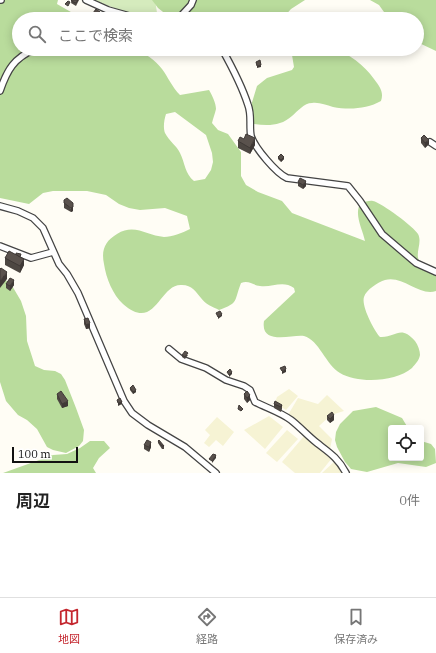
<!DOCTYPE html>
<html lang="ja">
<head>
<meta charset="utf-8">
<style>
	:root { --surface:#fff; --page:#f2f2f2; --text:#222; --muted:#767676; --line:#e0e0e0; --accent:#c4262e }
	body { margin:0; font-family:"IBM Plex Serif","Noto Sans JP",serif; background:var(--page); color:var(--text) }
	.controls { position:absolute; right:12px; bottom:12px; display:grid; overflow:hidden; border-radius:4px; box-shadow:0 2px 10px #0003 }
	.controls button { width:36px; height:36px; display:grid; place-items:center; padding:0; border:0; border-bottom:1px solid var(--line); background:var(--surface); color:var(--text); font:20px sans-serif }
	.scale { position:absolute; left:12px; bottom:10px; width:66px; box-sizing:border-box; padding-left:4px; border:2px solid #111; border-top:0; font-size:11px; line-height:14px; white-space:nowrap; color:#111; -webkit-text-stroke:3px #fff; paint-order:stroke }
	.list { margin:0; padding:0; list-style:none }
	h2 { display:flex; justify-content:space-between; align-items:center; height:52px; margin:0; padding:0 16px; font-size:17px }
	h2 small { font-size:13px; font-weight:400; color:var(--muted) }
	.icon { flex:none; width:22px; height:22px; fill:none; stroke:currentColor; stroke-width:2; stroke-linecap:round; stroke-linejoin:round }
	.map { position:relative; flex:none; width:436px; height:473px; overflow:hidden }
	.search { position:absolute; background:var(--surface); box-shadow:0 2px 10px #0003; left:12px; right:12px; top:12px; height:44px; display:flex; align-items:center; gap:10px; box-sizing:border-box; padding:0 14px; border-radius:22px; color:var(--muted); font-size:15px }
	.sheet { height:124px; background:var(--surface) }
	nav { display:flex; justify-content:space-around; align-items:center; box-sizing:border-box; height:56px; border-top:1px solid var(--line); background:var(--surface); font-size:11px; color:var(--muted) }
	nav a { display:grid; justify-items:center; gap:2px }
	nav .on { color:var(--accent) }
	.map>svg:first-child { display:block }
</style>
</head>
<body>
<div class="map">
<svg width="436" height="473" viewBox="0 0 436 473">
	<rect width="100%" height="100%" fill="#fffdf5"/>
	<!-- farmland -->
	<g fill="#f6f3d4">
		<path d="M289,389l9,7 -12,14 -11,-7 2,-6z"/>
		<path d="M327,395l17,16 -13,4 -12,11 13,13 -2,10 -42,-34 10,-17 20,6z"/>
		<path d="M269,416l14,11 -18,22 -21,-19z"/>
		<path d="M217,417l17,15 -11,14 -7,-6 -7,7 -5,-4 6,-8 -5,-5z"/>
		<path d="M287,430l11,9 -21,23 -11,-9z"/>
		<path d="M305,435l27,23 -12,15h-25l-13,-11z"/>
		<path d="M336,460l8,13h-22z"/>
	</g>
	<!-- green -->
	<path fill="#d5ebbd" d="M94,0h61l3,19 -31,-6z"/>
	<!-- forest -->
	<g fill="#b9dc9c" fill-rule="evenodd">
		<path d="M0,0h58l-1,4 26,15h-64v30h117c10,5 19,11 26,20 6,8 10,18 18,26l29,-5c3,5 7,13 7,19 -1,5 -3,9 -4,14l6,7 10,4 13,18v24l5,9 12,7 24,9 10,12 73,28c-2,-11 -12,-28 -4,-38 4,-1 9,-3 12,-2 9,2 41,26 45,33 6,11 -9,26 9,32 3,1 6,2 9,3v22c-16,6 -33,-16 -51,-11 -7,2 -19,10 -21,17 -3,9 10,33 16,40 16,1 20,-13 35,4 3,4 5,10 5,14 -1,6 -5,9 -8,13 -16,14 -54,16 -72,5 -14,-8 -21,-33 -36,-37 -11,-2 -44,10 -40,-15l31,-29 -1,-4c-11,-8 -23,0 -34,-2 -8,-1 -11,-6 -19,-3 -7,18 -2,20 -22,27 -6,-3 -14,-6 -18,-12 -5,-6 -9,-13 -19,-13 -23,-2 -26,48 -59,19 -10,-9 -17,-26 -19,-40 -3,-14 1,-23 13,-30 18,-11 30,2 47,3 8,0 18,-4 26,-8l-3,-13 -22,-8 -25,2 -11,-2 -10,-4 -13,-9 -19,-4h-34l-10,2 -14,11 -29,-6zM175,112l31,23 6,18 1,9 -2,8 -6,9 -11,2c-9,-7 -9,-18 -14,-28 -3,-7 -11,-12 -15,-20 -2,-5 -1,-13 1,-19z"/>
		<path d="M152,0h153l-14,9 -9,10h-110l-14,-11z"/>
		<path d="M370,0h66v51l-19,-9v-23h-28l-10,-14z"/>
		<path d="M291,49c13,0 28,-2 41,0 17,4 32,16 42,30 6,8 10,13 7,22 -14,8 -32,9 -48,6 -7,-2 -14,-5 -21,-4 -8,0 -14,8 -20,13 -11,10 -24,10 -38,8l-4,-7v-8l7,-23 10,-8 25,-8 2,-3z"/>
		<path d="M0,276l11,8 10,17 5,15 1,25 8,25 9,4 11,1 6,3 4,6 11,28 8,22 -1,11 -4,5 -13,7 -13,-3 -6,-3 -10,-18 -10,-9 -9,-5 -12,-14 -6,-19z"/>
		<path d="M376,407l26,11 6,10h-17v30h30v-17l10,3 4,5 1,14 -10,4 -28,-4 -31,9 -16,-3 -6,-7 -8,-15 -2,-7 1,-8 4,-8 13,-13z"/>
		<path d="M90,441h14l6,7 -11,10 -6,10 3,5h-93l50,-18 14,-1 13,-6z"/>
	</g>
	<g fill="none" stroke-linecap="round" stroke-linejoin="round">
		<defs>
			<g id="minor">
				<path d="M0,0h1"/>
				<path d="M86,0l22,10 32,9"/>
				<path d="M179,18l12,-13 2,-5"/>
				<path d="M222,49c10,18 20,37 26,56 4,10 1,21 3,31 4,12 25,37 36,42l61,8 12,15 22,33 34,29 20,9"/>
				<path d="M0,91c7,-21 14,-33 35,-42"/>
				<path d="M430,142l6,4"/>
				<path d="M0,206l18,5 15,7 10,10 16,36 8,10 11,19 46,108 8,12 16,12 37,22 31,26"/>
				<path d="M0,246l31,12 22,-6"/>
				<path d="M169,349l12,10 25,9 20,12 18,6 6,4 5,12c12,6 25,10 36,18 9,7 17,16 26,23 13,10 21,15 29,30"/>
			</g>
		</defs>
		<!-- minor casing -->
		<use href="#minor" stroke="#444" stroke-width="8"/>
		<!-- minor -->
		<use href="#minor" stroke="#fff" stroke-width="5.5"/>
	</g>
	<!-- wall -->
	<g fill="#4d4742">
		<path d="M72,0h7l-3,6 -5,-3z"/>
		<path d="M93,13l7,4 -2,2h-3l-2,-2z"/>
		<path d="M421,138l8,6 -4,4 -4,-5z"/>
		<path d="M238,141l17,4 -5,9 -12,-6z"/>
		<path d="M278,157l6,2 -3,3 -3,-3z"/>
		<path d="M298,182l8,4 -3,3 -5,-3z"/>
		<path d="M64,200l9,11 -2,1 -7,-4z"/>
		<path d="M20,257l4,8 -4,8 -15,-8v-7z"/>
		<path d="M6,284l8,1 -4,6 -4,-3z"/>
		<path d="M84,319l6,9 -4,1 -2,-5z"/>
		<path d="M182,355h6l-3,4 -3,-2z"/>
		<path d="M130,388l6,4 -3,2 -3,-4z"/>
		<path d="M57,394l11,12 -6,2 -5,-9z"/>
		<path d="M244,394l6,6 -3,3 -3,-4z"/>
		<path d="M274,404l8,1v4l-1,3 -7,-4z"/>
		<path d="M327,416l7,4 -4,3 -3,-3z"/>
		<path d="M158,441l6,5v3h-2l-4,-6z"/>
		<path d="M144,445l7,2 -2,5 -5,-3z"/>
	</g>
	<!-- shaded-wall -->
	<g fill="#3f3936">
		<path d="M100,12v5l-2,2h-2v-3z"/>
		<path d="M261,65v2l-4,1v-2z"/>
		<path d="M255,138v7l-5,9v-6z"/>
		<path d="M429,140v4l-4,4v-5z"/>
		<path d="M284,157v2l-3,3v-2z"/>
		<path d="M306,181v5l-3,3v-4z"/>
		<path d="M73,203v8l-2,1v-4z"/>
		<path d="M24,259v6l-4,8v-7z"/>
		<path d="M7,272v7l-7,9v-7z"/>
		<path d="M14,280v5l-4,6v-5z"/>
		<path d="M222,314v2l-4,3v-2z"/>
		<path d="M90,323v5l-4,1v-4z"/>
		<path d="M286,369v3l-4,2v-3z"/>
		<path d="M232,372v2l-3,3v-2z"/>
		<path d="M136,390v2l-3,2v-2z"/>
		<path d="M250,395v5l-3,3v-5z"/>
		<path d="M68,401v5l-6,2v-4z"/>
		<path d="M122,402v2l-4,2v-3z"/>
		<path d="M334,415v5l-4,3v-4z"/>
		<path d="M151,442v5l-2,5v-5z"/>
		<path d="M216,455v3l-4,5v-2z"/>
	</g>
	<!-- building -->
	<g fill="#5a524d" stroke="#3f3936">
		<path d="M72,0h6l-2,3 -5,-2z"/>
		<path d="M68,1l2,1 -2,4 -3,-2z"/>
		<path d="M96,9l4,3 -4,4 -3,-3z"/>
		<path d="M104,17l2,2h-5z"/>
		<path d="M260,60l1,5 -4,1 -1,-4z"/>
		<path d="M246,134l9,4 -5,10 -12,-7 2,-4 4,2z"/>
		<path d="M424,135l5,5 -4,3 -4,-5z"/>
		<path d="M281,154l3,3 -3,3 -3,-3z"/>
		<path d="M300,178l6,3 -3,4 -5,-3z"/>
		<path d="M67,198l6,5v4l-2,1 -7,-5v-3z"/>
		<path d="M9,251l15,8 -4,7 -15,-8z"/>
		<path d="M16,253l5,1 -1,3 -4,-3z"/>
		<path d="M1,268l6,4 -7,9v-12z"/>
		<path d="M10,278l4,2 -4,6 -4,-2z"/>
		<path d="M220,311l2,3 -4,3 -2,-4z"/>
		<path d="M88,318l2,5 -4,2 -2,-6z"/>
		<path d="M185,351l3,2 -3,4 -3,-2z"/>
		<path d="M285,366l1,3 -4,2 -2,-3z"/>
		<path d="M230,369l2,3 -3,3 -2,-3z"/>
		<path d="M133,385l3,5 -3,2 -3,-4z"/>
		<path d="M61,391l7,10 -6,3 -5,-10z"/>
		<path d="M247,391l3,4 -3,3 -3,-4z"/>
		<path d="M120,398l2,4 -4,1 -1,-3z"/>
		<path d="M275,401l7,4 -1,2 -7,-3z"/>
		<path d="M239,405l4,4 -2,2 -3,-2z"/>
		<path d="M332,412l2,3 -4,4 -3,-3z"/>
		<path d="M147,440l4,2 -2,5 -5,-2z"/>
		<path d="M159,440l5,6h-2l-4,-5z"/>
		<path d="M213,454l3,1 -4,6 -3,-2z"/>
	</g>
</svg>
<div class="controls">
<button><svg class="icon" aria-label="locate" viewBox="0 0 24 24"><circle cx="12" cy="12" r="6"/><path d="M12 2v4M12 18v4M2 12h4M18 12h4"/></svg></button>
</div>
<div class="scale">100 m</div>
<div class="search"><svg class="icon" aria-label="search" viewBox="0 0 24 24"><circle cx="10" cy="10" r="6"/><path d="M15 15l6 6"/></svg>ここで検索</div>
</div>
<section class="sheet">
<h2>周辺<small>0件</small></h2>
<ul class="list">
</ul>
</section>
<nav>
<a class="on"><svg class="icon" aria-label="map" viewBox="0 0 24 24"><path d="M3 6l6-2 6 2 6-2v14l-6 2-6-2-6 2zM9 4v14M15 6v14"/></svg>地図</a>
<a><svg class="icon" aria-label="directions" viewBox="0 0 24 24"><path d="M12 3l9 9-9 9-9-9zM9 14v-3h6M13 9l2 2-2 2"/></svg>経路</a>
<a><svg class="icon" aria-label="saved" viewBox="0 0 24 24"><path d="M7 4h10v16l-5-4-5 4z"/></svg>保存済み</a>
</nav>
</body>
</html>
